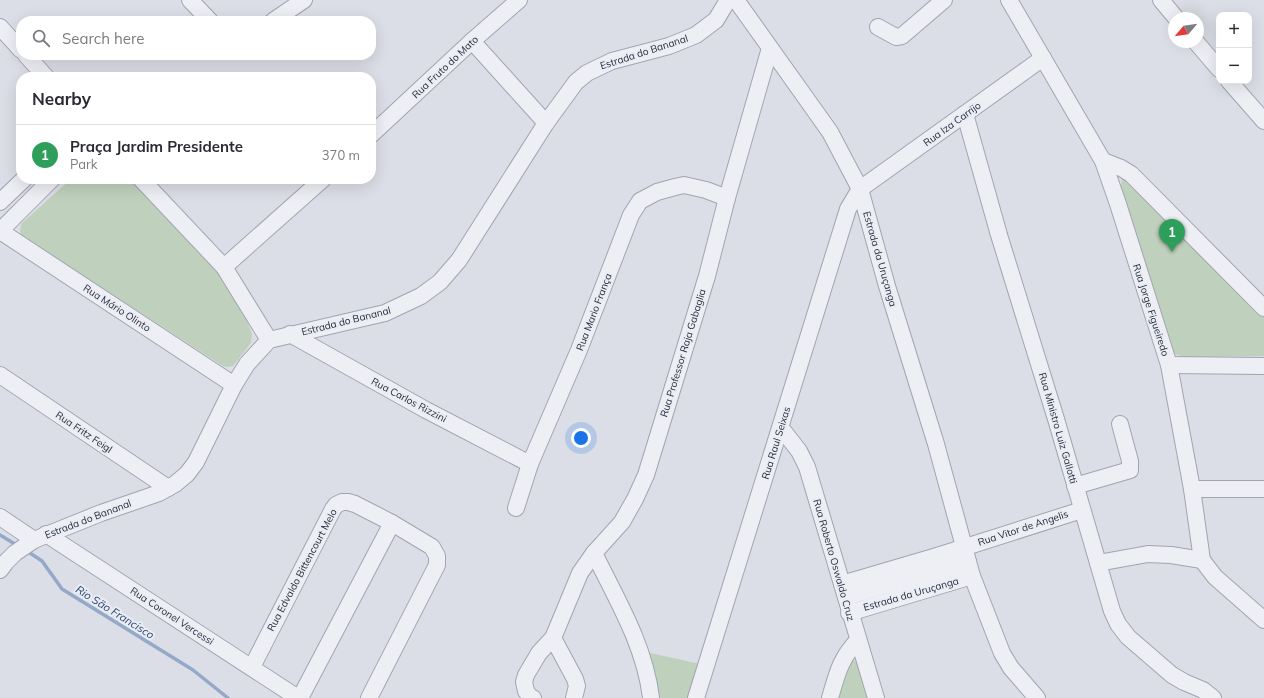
<!DOCTYPE html>
<html lang="en">
<head>
<meta charset="utf-8">
<style>
	:root { --surface:#fff; --page:#f2f2f3; --text:#2b2b33; --muted:#7c7c81; --line:#e1e1e2; --accent:#7c3aed }
	body { margin:0; font-family:Mulish,sans-serif; background:var(--page); color:var(--text) }
	.controls { position:absolute; right:12px; top:12px; display:grid; overflow:hidden; border-radius:8px; box-shadow:0 4px 16px #0002 }
	.controls button { width:36px; height:36px; display:grid; place-items:center; padding:0; border:0; border-bottom:1px solid var(--line); background:var(--surface); color:var(--text); font:20px sans-serif }
	.compass { position:absolute; left:1168px; top:12px; width:36px; height:36px; border-radius:50%; background:var(--surface); box-shadow:0 4px 16px #0002; rotate:241deg }
	.you { position:absolute; left:581px; top:438px; width:14px; height:14px; margin:-10px; border:3px solid #fff; border-radius:50%; background:#1a73e8; box-shadow:0 0 0 6px #1a73e833 }
	.badge { display:grid; place-items:center; width:26px; height:26px; border-radius:50%; background:var(--accent); color:#fff; font-size:13px; font-weight:700 }
	.pin { position:absolute; translate:-50% -33px; filter:drop-shadow(0 1px 2px #0008) }
	.pin::after { content:''; position:absolute; top:21px; width:14px; height:12px; background:inherit; clip-path:polygon(0 0,100% 0,50% 100%) }
	.list { margin:0; padding:0; list-style:none }
	h2 { display:flex; justify-content:space-between; align-items:center; height:52px; margin:0; padding:0 16px; font-size:17px }
	h2 small { font-size:13px; font-weight:400; color:var(--muted) }
	.list li { display:grid; grid-template-columns:26px 1fr auto; gap:12px; align-items:center; box-sizing:border-box; height:60px; padding:0 16px; border-top:1px solid var(--line) }
	.list b { display:block; font-size:15px; white-space:nowrap }
	.list p { margin:0; font-size:13px; white-space:nowrap; color:var(--muted) }
	.list em { font-size:13px; font-style:normal; color:var(--muted) }
	.icon { flex:none; width:22px; height:22px; fill:none; stroke:currentColor; stroke-width:2; stroke-linecap:round; stroke-linejoin:round }
	.map { position:relative; flex:none; width:1264px; height:698px; overflow:hidden }
	.search { position:absolute; background:var(--surface); box-shadow:0 4px 16px #0002; left:16px; top:16px; width:360px; height:44px; display:flex; align-items:center; gap:10px; box-sizing:border-box; padding:0 14px; border-radius:16px; color:var(--muted); font-size:15px }
	.panel { position:absolute; background:var(--surface); box-shadow:0 4px 16px #0002; left:16px; top:72px; width:360px; height:112px; border-radius:16px }
	.map>svg:first-child { display:block }
</style>
</head>
<body>
<div class="map">
<svg width="1264" height="698" viewBox="0 0 1264 698">
	<rect width="100%" height="100%" fill="#dbdee6"/>
	<!-- green -->
	<g fill="#bfd0bc">
		<path d="M1122,178h10l132,134v44l-80,1 -9,-3 -11,-23 -43,-143z"/>
		<path d="M71,179h61l82,86 31,51 7,18 -1,9 -18,23 -6,1 -4,-1 -201,-130 -2,-4 1,-8z"/>
		<path d="M650,653l50,11 -12,34h-31z"/>
		<path d="M852,659l8,6 10,33h-35z"/>
	</g>
	<g fill="none" stroke-linecap="round" stroke-linejoin="round">
		<!-- stream -->
		<g stroke="#94a9c8" stroke-width="3.5">
			<path d="M0,535l18,11"/>
			<path d="M27,551l15,10 20,28 131,81 35,28"/>
		</g>
		<defs>
			<g id="minor">
				<path d="M190,0l20,21"/>
				<path d="M736,0l94,132 30,57 27,97 49,158 36,132 30,77 9,15 26,30"/>
				<path d="M1009,0l94,161 15,43 51,161 23,124 10,71 13,17 49,43"/>
				<path d="M1161,0l15,18"/>
				<path d="M273,21l31,-21"/>
				<path d="M0,27l21,23"/>
				<path d="M878,27l18,10 6,-1 42,-36"/>
				<path d="M472,41l74,82"/>
				<path d="M1196,42l23,27"/>
				<path d="M26,55l20,22"/>
				<path d="M1229,81l35,40"/>
				<path d="M965,114l34,121 57,184 56,192 6,13 10,13 44,38 12,7 19,8 10,8"/>
				<path d="M371,135l101,-94 47,-41"/>
				<path d="M1103,161l18,7 10,6 133,134"/>
				<path d="M141,179l83,88 45,73"/>
				<path d="M0,202l24,-23"/>
				<path d="M0,231l234,154"/>
				<path d="M0,231l52,-52"/>
				<path d="M224,267l99,-88"/>
				<path d="M290,334l136,76 104,54"/>
				<path d="M1169,365l95,1"/>
				<path d="M0,375l168,113"/>
				<path d="M781,428l18,23 8,16 69,231"/>
				<path d="M1075,486l55,-16v-9l-10,-37"/>
				<path d="M1192,489h72"/>
				<path d="M516,508l14,-44 49,-114 52,-135 9,-14 17,-9 18,-5 9,-2 22,5 21,8"/>
				<path d="M0,517l34,23"/>
				<path d="M46,534l252,164"/>
				<path d="M594,553c23,47 51,93 57,145"/>
				<path d="M1098,563l50,-9 23,1 31,5"/>
				<path d="M0,570l6,-8 9,-9 19,-13 67,-27 58,-20 16,-9 12,-10 9,-12 38,-77 13,-21 22,-24 116,-27 36,-17 19,-14 19,-22 87,-137 30,-41 11,-9 25,-12 57,-15 27,-11 20,-15 12,-20"/>
				<path d="M842,584l92,-27 148,-47"/>
				<path d="M846,597l122,-35"/>
				<path d="M849,613l123,-37"/>
				<path d="M553,638l22,41 2,7 -3,12"/>
				<path d="M252,667l81,-158 3,-4 6,-3h6l7,2 37,19 40,24 5,9v9l-68,133"/>
				<path d="M300,698l92,-175"/>
				<path d="M533,698l-3,-1 -4,-6 -2,-9 2,-7 13,-22 14,-15 27,-65 14,-20 28,-31 13,-23 11,-24 61,-199 20,-78 43,-150"/>
				<path d="M696,698l152,-489 12,-20 183,-131"/>
				<path d="M830,698c7,-24 10,-39 28,-58"/>
			</g>
		</defs>
		<!-- minor casing -->
		<use href="#minor" stroke="#a1a5b0" stroke-width="18"/>
		<!-- minor -->
		<use href="#minor" stroke="#eeeff4" stroke-width="16"/>
	</g>
	<g text-anchor="middle" dominant-baseline="central" stroke-width="4" stroke-linejoin="round" paint-order="stroke">
		<!-- street labels -->
		<g font-size="10" fill="#252b3c" stroke="#eaedf4">
			<text transform="translate(644 52) rotate(-18)">Estrada do Bananal</text>
			<text transform="translate(445 67) rotate(-43)">Rua Fruto do Mato</text>
			<text transform="translate(952 124) rotate(-36)">Rua Iza Carrijo</text>
			<text transform="translate(880 259) rotate(74)">Estrada da Uruçanga</text>
			<text transform="translate(117 308) rotate(33)">Rua Mário Olinto</text>
			<text transform="translate(1151 310) rotate(72)">Rua Jorge Figueiredo</text>
			<text transform="translate(594 312) rotate(-69)">Rua Mario França</text>
			<text transform="translate(346 321) rotate(-14)">Estrada do Bananal</text>
			<text transform="translate(683 353) rotate(-73)">Rua Professor Raja Gabaglia</text>
			<text transform="translate(409 400) rotate(28)">Rua Carlos Rizzini</text>
			<text transform="translate(1058 428) rotate(74)">Rua Ministro Luiz Gallotti</text>
			<text transform="translate(84 432) rotate(34)">Rua Fritz Feigl</text>
			<text transform="translate(776 443) rotate(-73)">Rua Raul Seixas</text>
			<text transform="translate(88 519) rotate(-21)">Estrada do Bananal</text>
			<text transform="translate(1023 528) rotate(-18)">Rua Vitor de Angelis</text>
			<text transform="translate(834 560) rotate(74)">Rua Roberto Oswaldo Cruz</text>
			<text transform="translate(302 570) rotate(-62)">Rua Edvaldo Bittencourt Melo</text>
			<text transform="translate(911 594) rotate(-16)">Estrada da Uruçanga</text>
			<text transform="translate(172 616) rotate(33)">Rua Coronel Vercessi</text>
		</g>
		<!-- water labels -->
		<g font-size="11" font-style="italic" fill="#2e4771" stroke="#eaedf4">
			<text transform="translate(115 612) rotate(32)">Rio São Francisco</text>
		</g>
	</g>
</svg>
<div class="controls">
<button>+</button>
<button>−</button>
</div>
<svg class="compass" viewBox="-18 -18 36 36"><path d="M0-13l5 13h-10z" fill="#e53935"/><path d="M0 13l5-13h-10z" fill="#7c7c81"/></svg>
<div class="you"></div>
<div class="pin badge" style="left:1172px;top:252px;background:#2e9e5b">1</div>
<div class="search"><svg class="icon" aria-label="search" viewBox="0 0 24 24"><circle cx="10" cy="10" r="6"/><path d="M15 15l6 6"/></svg>Search here</div>
<section class="panel">
<h2>Nearby<small></small></h2>
<ul class="list">
<li><span class="badge" style="background:#2e9e5b">1</span><div><b>Praça Jardim Presidente</b><p>Park</p></div><em>370 m</em></li>
</ul>
</section>
</div>
</body>
</html>
